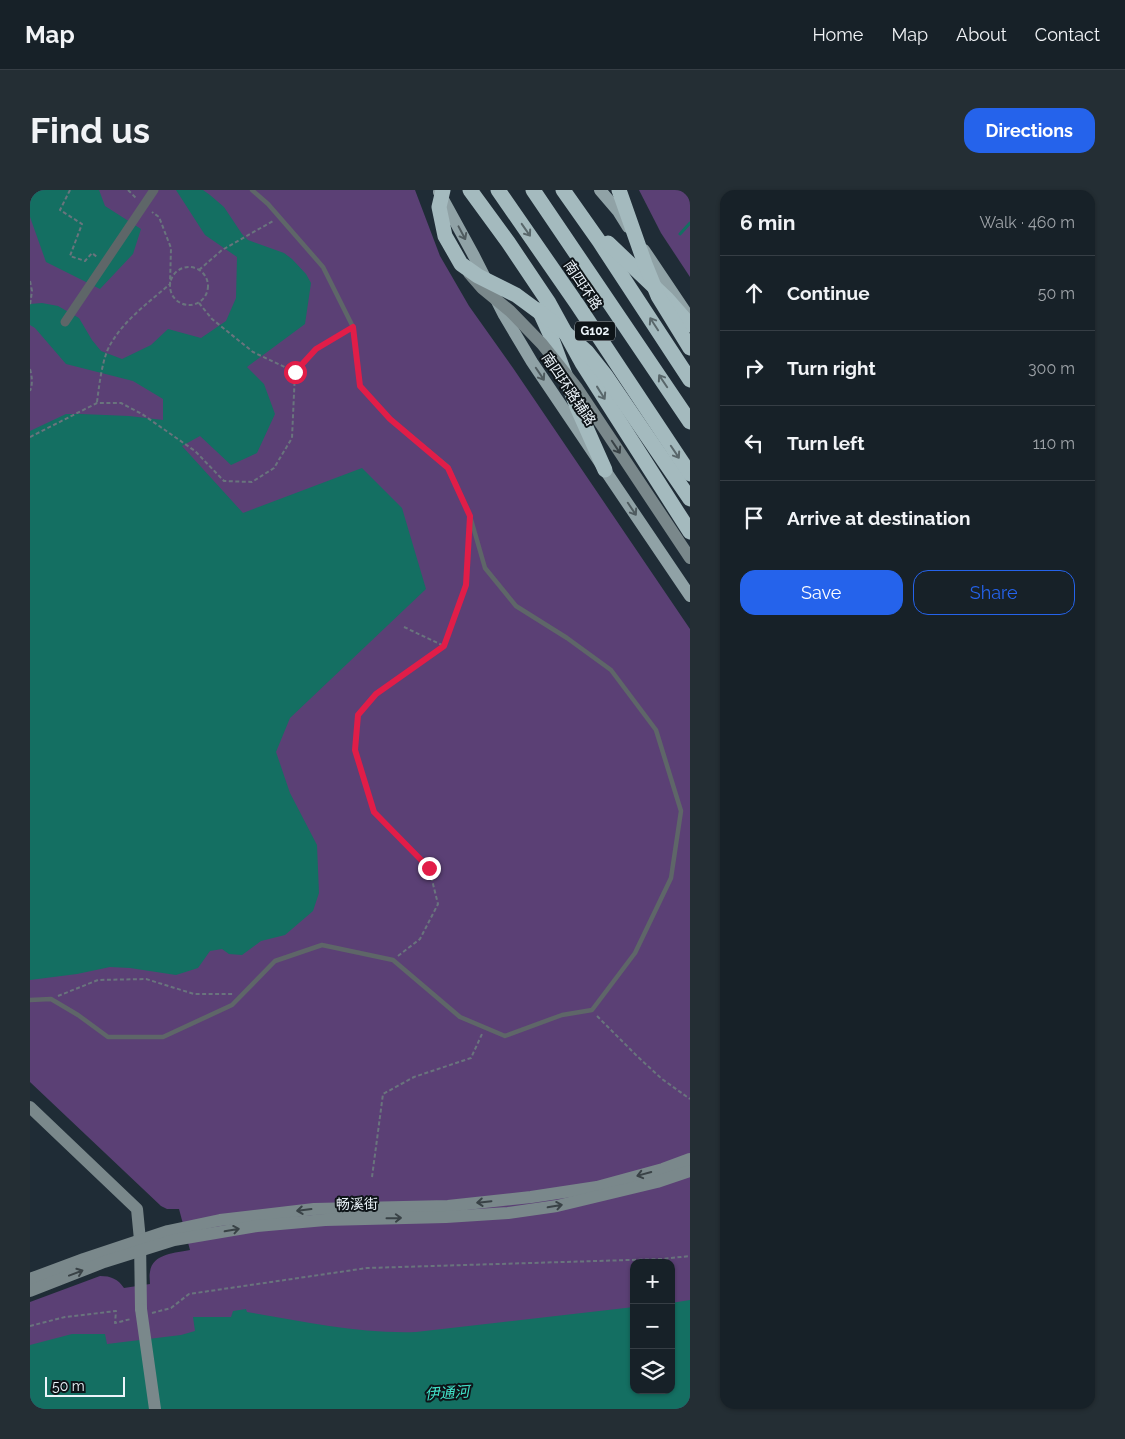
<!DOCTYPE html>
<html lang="en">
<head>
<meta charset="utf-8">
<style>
	:root { --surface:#172128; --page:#242e34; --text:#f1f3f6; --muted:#9ea3a8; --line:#363e45; --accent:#2563eb }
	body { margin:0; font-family:Raleway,"Noto Sans SC",sans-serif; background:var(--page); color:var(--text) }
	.controls { position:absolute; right:15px; bottom:15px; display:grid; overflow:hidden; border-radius:10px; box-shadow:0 1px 4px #0004 }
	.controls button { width:45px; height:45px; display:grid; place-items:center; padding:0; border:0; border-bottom:1px solid var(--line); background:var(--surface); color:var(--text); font:25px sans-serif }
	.scale { position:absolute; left:15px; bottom:12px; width:80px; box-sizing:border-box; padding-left:5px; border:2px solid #ecf4fa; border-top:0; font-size:14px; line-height:18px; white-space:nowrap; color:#ecf4fa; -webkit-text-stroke:4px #0e1418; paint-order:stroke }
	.stop { position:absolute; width:15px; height:15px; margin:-11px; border:4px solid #e11d48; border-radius:50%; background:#fff }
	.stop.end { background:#e11d48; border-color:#fff; box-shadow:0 1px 5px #0008 }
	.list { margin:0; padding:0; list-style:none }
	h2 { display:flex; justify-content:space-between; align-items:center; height:65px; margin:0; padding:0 20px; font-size:21px }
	h2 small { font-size:16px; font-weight:400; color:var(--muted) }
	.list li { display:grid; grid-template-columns:32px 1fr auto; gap:15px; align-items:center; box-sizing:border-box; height:75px; padding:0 20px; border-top:1px solid var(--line) }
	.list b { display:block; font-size:19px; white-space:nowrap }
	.list em { font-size:16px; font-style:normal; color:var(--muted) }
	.actions { display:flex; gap:10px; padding:15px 20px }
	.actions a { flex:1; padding:11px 0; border:1px solid var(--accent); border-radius:15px; text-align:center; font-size:18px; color:var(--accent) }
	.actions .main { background:var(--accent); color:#fff }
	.icon { flex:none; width:28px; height:28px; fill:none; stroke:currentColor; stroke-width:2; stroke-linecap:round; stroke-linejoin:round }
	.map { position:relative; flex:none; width:660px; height:1219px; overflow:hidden; border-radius:15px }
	header { display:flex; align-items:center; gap:30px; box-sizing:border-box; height:70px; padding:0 25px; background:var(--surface); border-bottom:1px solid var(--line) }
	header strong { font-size:24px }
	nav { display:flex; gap:28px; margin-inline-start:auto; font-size:18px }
	.intro { display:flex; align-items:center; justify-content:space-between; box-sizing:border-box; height:120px; padding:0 30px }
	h1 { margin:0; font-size:35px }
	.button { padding:12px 22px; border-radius:15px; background:var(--accent); color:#fff; font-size:18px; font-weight:700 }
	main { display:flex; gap:30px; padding:0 30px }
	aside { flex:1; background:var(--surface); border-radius:15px; box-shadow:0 1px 4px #0004 }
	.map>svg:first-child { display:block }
</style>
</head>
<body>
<header>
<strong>Map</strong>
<nav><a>Home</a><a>Map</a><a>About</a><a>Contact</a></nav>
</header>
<div class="intro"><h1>Find us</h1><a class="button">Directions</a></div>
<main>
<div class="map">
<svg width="660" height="1219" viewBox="0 0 660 1219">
	<rect width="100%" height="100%" fill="#1f2c36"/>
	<!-- green -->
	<g fill="#5b4075" fill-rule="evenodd">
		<path d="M0,0h385l25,66 29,50 44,62 177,261v780h-660v-107l70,-26c11,0 18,3 24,12l26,-4c0,-4 -1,-8 0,-12 2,-19 27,-19 40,-22l-11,-41h-12l-6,-3 -131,-124zM604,1073h37v127h-37z"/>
		<path d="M609,0h51v87l-29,-44z"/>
	</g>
	<!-- water -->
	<g fill="#146f62">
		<path d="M0,0h69l6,16 36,23 -8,25 -33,35 -54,-27 -16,-45z"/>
		<path d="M146,0h27l7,5 14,12 18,27 6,6 36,13 8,6 14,15 5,9 -6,41 -58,43 17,17 11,30 -18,39 -26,12 -31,-29 -18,10 61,67 119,-45 40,40 24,81 -136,129 -14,34 14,41 27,52 2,48 -6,18 -28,24 -24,6 -19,14 -13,-1 -7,-5 -12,2 -12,17 -22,7 -46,-7 -20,-1 -33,7 -47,6v-549l36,-17h15l48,2 34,4v-21l-30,-18 -67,-17 -31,-36 -5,-3v-21l12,-1 16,3 21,12 13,22 9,11 21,8 29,-14 17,-16 33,9 25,-17 10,-23 1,-41 -32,-22z"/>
		<path d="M660,1110v109h-660v-64l42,-11h33l2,10 74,-9 14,-4 -2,-14h38l2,-6 13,-2 1,3c56,9 113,22 169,20l218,-25v83h37v-87z"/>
	</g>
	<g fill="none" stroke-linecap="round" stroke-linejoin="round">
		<!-- stream -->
		<path stroke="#146f62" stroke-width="3" d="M650,44l10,-11"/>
		<!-- path -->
		<g stroke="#69747d" stroke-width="2" stroke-dasharray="4 2.5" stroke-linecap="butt">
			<path d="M40,0l-10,20 22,14 -12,32 15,5 7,-8 5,4"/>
			<path d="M98,0l9,9"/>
			<circle cx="159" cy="96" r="19"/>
			<path d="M169,80l23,-20 51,-29"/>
			<path d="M0,91l2,10 -2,14"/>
			<path d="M169,113l13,16 41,33 42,20"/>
			<path d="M0,179c2,8 3,14 0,22"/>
			<path d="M67,212c2,-15 5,-43 13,-57 14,-25 38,-42 60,-61l1,-36 -12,-31 -7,-5"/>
			<path d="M0,247l67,-34h24l21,11 53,37 29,30 28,1 22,-14 18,-30 3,-66 21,-23 31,-18"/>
			<path d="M374,437l40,19"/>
			<path d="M368,766l22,-17 18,-35 -9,-36 -55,-56 -19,-62 3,-35 18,-21 68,-48 22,-61 2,-46"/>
			<path d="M28,806l40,-16 48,-1 48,15h39"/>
			<path d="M567,826l41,41 24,22 28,20"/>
			<path d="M342,987l11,-83 31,-17 57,-19 11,-24"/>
			<path d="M122,1123l19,-5 18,-14 178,-26 295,-9 28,-3"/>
			<path d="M0,1136l35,-9 51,-6 -1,12 16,-4"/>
		</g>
		<!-- lane -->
		<path stroke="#5e6668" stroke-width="4.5" d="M0,810l21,-1 27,16 30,22h55l69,-32 43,-44 47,-16 71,15 67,57 45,19 57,-21 30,-5 43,-57 36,-75 10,-67 -25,-81 -45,-60 -44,-32 -51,-32 -31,-38 -15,-52 -22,-49 -58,-48 -30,-33 -7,-59 -30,-60 -55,-63 -16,-14"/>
		<!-- secondary -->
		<g stroke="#7a888b" stroke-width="12">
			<path d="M0,917l107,102 3,31 1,69"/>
			<path d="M0,1089l54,-20 84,-28 52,-11 94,-11 134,-3 83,-9 66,-10 66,-18 27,-10"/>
			<path d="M0,1101l74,-29 70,-22 83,-14 68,-6 121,-3 62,-4 49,-7 100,-24 33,-11"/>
		</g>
		<!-- primary -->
		<g stroke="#90a2a6" stroke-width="12">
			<path d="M570,0l18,21 10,16"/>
			<path d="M409,2l35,64 30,59 28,47 158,234"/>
			<path d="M614,60l43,64"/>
		</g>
		<!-- highway -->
		<g stroke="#a4babe" stroke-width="15">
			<path d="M440,0l38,52 41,61 33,60 108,169"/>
			<path d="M468,0l79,114 113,170"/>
			<path d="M503,0l157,232"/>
			<path d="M533,0l36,51 91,139"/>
			<path d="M578,53l59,56 23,26"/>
			<path d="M509,120l11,24 27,73 28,63"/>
		</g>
		<!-- street-bridge -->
		<path stroke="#5e6668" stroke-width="9" d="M35,132l89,-132"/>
		<!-- secondary-bridge -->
		<g stroke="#7a888b" stroke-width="12">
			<path d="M439,83l13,15 28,23 32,33 35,44 113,170"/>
			<path d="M111,1119l14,100"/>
		</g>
		<!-- highway-bridge -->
		<g stroke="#a4babe" stroke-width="15">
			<path d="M413,0l-4,17 6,29 16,28 17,12 38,19 38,28 33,29 19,24 84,123"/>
			<path d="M589,0l26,74 13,32 32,52"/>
		</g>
	</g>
	<!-- one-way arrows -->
	<defs><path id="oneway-shaft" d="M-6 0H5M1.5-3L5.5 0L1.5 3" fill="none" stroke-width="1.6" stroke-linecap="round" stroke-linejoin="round" transform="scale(1.25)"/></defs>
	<g stroke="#59676b">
		<use href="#oneway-shaft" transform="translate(496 40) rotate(55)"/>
		<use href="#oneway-shaft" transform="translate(624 134) rotate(-123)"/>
		<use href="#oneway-shaft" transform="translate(633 191) rotate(-124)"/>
		<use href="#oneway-shaft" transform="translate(571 203) rotate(58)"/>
		<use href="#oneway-shaft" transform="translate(645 262) rotate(56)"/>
	</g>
	<g stroke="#4f5b5f">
		<use href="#oneway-shaft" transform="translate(432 43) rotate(62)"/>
		<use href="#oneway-shaft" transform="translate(510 184) rotate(56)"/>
		<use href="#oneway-shaft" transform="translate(602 319) rotate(56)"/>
	</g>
	<g stroke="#394246">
		<use href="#oneway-shaft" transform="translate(586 257) rotate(56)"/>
		<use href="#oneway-shaft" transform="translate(614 984) rotate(165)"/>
		<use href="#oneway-shaft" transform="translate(454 1012) rotate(174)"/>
		<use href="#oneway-shaft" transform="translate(525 1016) rotate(-10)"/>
		<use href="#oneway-shaft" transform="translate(274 1020) rotate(173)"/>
		<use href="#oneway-shaft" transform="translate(364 1028) rotate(-1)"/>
		<use href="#oneway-shaft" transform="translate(202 1040) rotate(-10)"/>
		<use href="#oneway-shaft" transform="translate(46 1083) rotate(-21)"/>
	</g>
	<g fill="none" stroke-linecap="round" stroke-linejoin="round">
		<!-- route -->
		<path stroke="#e11d48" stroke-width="6" d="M265,182l21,-23 37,-22 7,59 30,33 58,49 22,48 -4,69 -22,61 -68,48 -18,21 -3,35 19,62 55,56"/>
	</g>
	<g text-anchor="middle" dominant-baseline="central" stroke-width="4" stroke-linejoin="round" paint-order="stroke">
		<!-- shield labels -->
		<rect fill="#0e1418" stroke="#a9b1b6" stroke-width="1" x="545" y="131.5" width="40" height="19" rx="4"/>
		<g font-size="12" font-weight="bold" fill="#ecf4fa">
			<text x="565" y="141">G102</text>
		</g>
		<!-- street labels -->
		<g font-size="14" fill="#ecf4fa" stroke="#0e1418">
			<text transform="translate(553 95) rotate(56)">南四环路</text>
			<text transform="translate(539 199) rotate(56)">南四环路辅路</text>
			<text transform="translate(327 1014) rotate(-1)">畅溪街</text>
		</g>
		<!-- water labels -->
		<g font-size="15" font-style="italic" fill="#41e1c8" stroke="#0e1418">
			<text transform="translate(417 1203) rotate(-4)">伊通河</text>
		</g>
	</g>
</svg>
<div class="controls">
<button>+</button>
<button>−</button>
<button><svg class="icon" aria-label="layers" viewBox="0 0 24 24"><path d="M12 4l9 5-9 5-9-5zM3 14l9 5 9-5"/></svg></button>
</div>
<div class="scale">50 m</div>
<div class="stop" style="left:265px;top:182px"></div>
<div class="stop end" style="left:399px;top:678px"></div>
</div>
<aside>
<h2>6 min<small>Walk · 460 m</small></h2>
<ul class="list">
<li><svg class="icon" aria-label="ahead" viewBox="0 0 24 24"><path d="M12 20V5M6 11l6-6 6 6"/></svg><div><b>Continue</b></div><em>50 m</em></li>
<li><svg class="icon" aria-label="right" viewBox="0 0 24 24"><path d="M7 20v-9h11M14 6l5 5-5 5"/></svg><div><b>Turn right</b></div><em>300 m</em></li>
<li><svg class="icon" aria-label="left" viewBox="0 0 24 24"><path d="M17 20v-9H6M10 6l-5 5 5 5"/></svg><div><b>Turn left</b></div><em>110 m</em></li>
<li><svg class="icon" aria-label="arrive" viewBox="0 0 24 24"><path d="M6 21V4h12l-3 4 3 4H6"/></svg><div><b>Arrive at destination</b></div></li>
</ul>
<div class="actions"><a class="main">Save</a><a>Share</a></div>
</aside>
</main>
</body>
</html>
